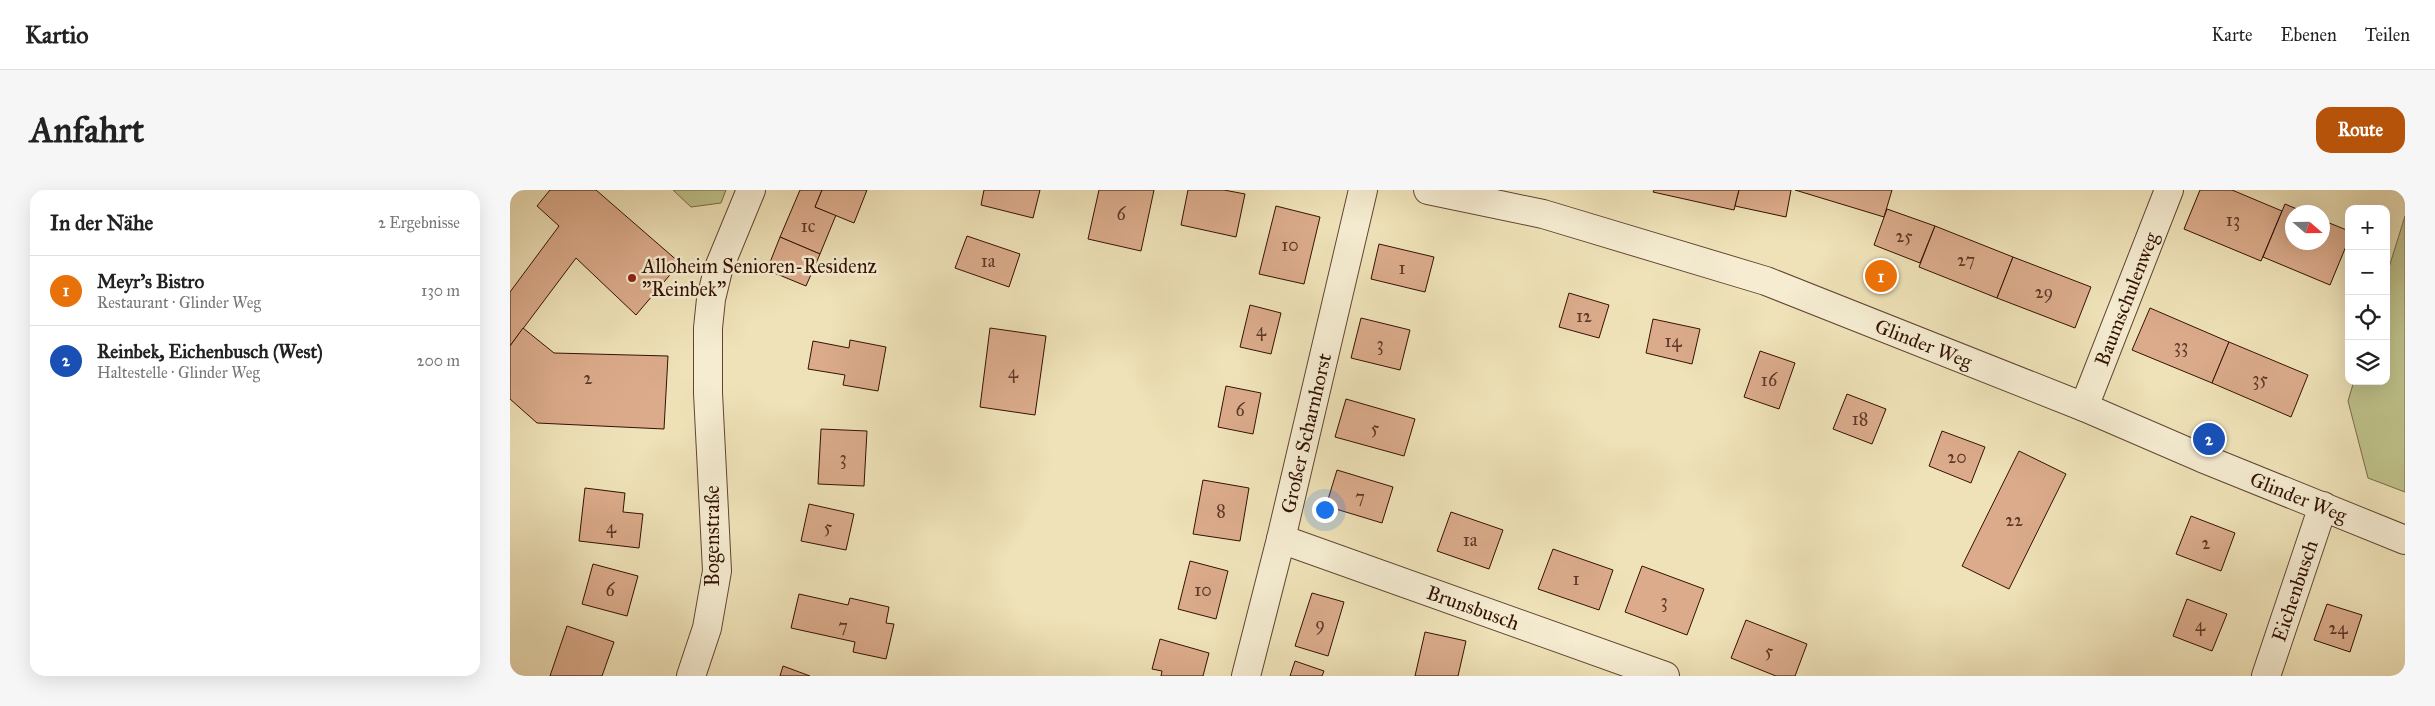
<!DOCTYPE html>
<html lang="de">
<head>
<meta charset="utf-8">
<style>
	:root { --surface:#fff; --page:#f6f6f6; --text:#222; --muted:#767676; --line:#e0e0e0; --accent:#b45309 }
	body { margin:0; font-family:"IM FELL Great Primer",serif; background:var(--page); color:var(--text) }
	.controls { position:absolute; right:15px; top:15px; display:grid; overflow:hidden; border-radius:10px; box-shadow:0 5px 20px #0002 }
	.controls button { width:45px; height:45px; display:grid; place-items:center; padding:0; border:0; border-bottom:1px solid var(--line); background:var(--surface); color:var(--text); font:25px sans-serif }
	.compass { position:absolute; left:1775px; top:15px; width:45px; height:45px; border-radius:50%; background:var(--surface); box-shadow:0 5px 20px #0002; rotate:110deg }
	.you { position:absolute; left:814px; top:319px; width:18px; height:18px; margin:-12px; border:4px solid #fff; border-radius:50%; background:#1a73e8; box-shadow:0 0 0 8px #1a73e833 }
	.badge { display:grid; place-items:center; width:32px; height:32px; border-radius:50%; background:var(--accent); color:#fff; font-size:16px; font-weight:700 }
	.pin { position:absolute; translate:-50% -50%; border:2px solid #fff; box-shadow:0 1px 5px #0006 }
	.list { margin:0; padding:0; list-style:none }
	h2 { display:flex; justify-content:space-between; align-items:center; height:65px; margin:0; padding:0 20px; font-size:21px }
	h2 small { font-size:16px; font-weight:400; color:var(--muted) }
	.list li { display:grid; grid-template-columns:32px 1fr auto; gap:15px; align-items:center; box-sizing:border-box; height:70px; padding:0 20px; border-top:1px solid var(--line) }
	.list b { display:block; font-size:19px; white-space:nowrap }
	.list p { margin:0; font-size:16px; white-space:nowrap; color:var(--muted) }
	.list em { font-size:16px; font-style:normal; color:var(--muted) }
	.icon { flex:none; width:28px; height:28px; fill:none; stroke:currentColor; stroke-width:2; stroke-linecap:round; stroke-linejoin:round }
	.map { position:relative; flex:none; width:1895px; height:486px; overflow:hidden; border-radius:15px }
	header { display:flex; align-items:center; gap:30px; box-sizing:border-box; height:70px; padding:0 25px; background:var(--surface); border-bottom:1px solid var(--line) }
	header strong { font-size:24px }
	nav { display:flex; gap:28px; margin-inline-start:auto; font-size:18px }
	.intro { display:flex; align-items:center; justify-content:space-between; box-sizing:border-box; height:120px; padding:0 30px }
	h1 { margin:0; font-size:35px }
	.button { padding:12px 22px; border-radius:15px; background:var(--accent); color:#fff; font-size:18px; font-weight:700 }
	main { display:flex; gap:30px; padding:0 30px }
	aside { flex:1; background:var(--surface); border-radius:15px; box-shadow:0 5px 20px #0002 }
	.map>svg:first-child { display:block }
</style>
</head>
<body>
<header>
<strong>Kartio</strong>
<nav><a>Karte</a><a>Ebenen</a><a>Teilen</a></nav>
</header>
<div class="intro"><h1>Anfahrt</h1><a class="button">Route</a></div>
<main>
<aside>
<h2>In der Nähe<small>2 Ergebnisse</small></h2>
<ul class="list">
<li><span class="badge" style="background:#e8710a">1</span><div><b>Meyr's Bistro</b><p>Restaurant · Glinder Weg</p></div><em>130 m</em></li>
<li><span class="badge" style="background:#1a4fb4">2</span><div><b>Reinbek, Eichenbusch (West)</b><p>Haltestelle · Glinder Weg</p></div><em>200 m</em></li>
</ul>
</aside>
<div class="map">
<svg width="1895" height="486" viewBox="0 0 1895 486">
	<rect width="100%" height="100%" fill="#efe2b8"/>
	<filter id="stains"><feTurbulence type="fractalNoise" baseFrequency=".004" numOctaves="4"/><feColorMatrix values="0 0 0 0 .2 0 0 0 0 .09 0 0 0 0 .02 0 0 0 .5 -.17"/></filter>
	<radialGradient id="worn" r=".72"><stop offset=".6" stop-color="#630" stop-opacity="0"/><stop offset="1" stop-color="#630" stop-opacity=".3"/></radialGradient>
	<!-- green -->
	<g fill="#bfc28b" stroke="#796a48">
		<path d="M163,0h53l-5,13 -30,4z"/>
		<path d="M1895,26v276l-37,-14 -20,-77 6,-20h32v-104z"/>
	</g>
	<!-- building -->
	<g fill="#dbab8b" stroke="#331104">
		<path d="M40,0h46l84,73 -44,52 -60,-57 -66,88v-54l49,-66 -22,-20z"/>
		<path d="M290,0h22l-7,17 21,8 -16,39 -40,-17z"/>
		<path d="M312,0h45l-13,33 -39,-16z"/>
		<path d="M474,0h56l-7,28 -52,-13z"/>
		<path d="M589,0h55l-13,61 -53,-12z"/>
		<path d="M678,0h36l21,4 -9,43 -55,-12z"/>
		<path d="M1144,0h85l-5,20 -81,-18z"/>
		<path d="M1229,0h52l-5,27 -51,-11z"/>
		<path d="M1285,0h97l-8,27z"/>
		<path d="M1690,0h32l50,21 -21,50 -77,-32z"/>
		<path d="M1775,14l19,8h-12v30h30v-22l27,11v8l-19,46 -67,-28z"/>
		<path d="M766,16l44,11 -16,67 -45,-10z"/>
		<path d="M1377,19l48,17 -15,37 -46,-18z"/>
		<path d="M1425,36l78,31 -16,41 -78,-31z"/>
		<path d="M457,46l53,18 -11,33 -54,-19z"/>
		<path d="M270,47l40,17 -14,32 -39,-16z"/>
		<path d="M869,54l55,13 -9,35 -54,-13z"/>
		<path d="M1503,67l78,30 -16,41 -78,-30z"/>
		<path d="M1059,103l40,12 -10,33 -40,-11z"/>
		<path d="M740,115l31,8 -10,41 -31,-7z"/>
		<path d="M1640,118l79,34 -17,41 -80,-33z"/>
		<path d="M851,128l49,12 -10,40 -49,-12z"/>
		<path d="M1143,129l47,10 -8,35 -46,-11z"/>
		<path d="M13,138l31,25 114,3 -4,73 -127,-6 -27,-24v-53z"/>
		<path d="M480,138l56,8 -11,79 -55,-8z"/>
		<path d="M340,150l36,7 -8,44 -35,-6 2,-10 -37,-6 5,-28 36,7z"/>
		<path d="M1719,152l79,33 -17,42 -79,-34z"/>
		<path d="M1250,161l35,12 -16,46 -35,-12z"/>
		<path d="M716,196l35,7 -8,41 -35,-7z"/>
		<path d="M1337,204l39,15 -14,35 -39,-15z"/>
		<path d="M836,209l69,20 -11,37 -69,-19z"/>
		<path d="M311,239l46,2 -3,55 -46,-2z"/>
		<path d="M1432,241l43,16 -14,36 -42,-17z"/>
		<path d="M1509,261l47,23 -57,115 -47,-23z"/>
		<path d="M827,280l56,17 -11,36 -56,-17z"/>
		<path d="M693,290l46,8 -9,53 -47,-7z"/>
		<path d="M75,298l40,5 -2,19 20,2 -4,34 -60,-7z"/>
		<path d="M299,314l45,10 -8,36 -45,-9z"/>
		<path d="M941,322l52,18 -14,39 -52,-18z"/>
		<path d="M1681,326l44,17 -14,38 -45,-17z"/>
		<path d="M1043,359l60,21 -14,40 -61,-21z"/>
		<path d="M680,371l38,10 -12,48 -38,-10z"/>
		<path d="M83,374l45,12 -11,40 -45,-12z"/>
		<path d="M1132,376l62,23 -17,46 -62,-23z"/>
		<path d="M802,403l32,9 -16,54 -33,-10z"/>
		<path d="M289,404l49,11 2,-7 39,9 -3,16 8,1 -8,35 -33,-7 2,-10 -64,-14z"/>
		<path d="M1677,409l40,15 -15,37 -39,-15z"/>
		<path d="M1817,414l35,11 -12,37 -36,-12z"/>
		<path d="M1236,430l61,24 -12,32h-19l-45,-18z"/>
		<path d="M57,436l47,16 -12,34h-52z"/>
		<path d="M915,442l41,9 -8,35h-43z"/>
		<path d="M650,449l49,14 -6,23h-42l1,-5 -10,-2z"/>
		<path d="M785,471l29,10 -2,5h-32z"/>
		<path d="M273,476l27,10h-30z"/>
	</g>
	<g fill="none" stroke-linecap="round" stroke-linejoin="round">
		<defs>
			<g id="street">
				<path id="s1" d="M918,0l115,24 223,67 318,126 118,51 203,82"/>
				<path id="s2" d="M1574,217l85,-217"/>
				<path id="s3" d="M771,349l384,137"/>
				<path d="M181,486l16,-48 10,-57 -9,-178v-65l3,-29 7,-29 33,-80"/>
				<path id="s4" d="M736,486l35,-137 82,-349"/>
				<path id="s5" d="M1756,486l57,-170"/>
			</g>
		</defs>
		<!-- street casing -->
		<use href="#street" stroke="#624531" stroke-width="30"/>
		<!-- street -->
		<use href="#street" stroke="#f5ecd1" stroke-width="28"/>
	</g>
	<!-- markers -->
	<circle fill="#8f2418" stroke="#f5ecd1" stroke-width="2" cx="122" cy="88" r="5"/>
	<g text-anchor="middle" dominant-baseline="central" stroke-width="5" stroke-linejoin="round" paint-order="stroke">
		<!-- number labels -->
		<g font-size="18" fill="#5d3826">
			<text x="611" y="24">6</text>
			<text x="1723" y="30">13</text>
			<text x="298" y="36">1c</text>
			<text x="1394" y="46">25</text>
			<text x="780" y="55">10</text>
			<text x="1456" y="70">27</text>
			<text x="478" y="71">1a</text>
			<text x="892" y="78">1</text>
			<text x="1534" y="102">29</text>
			<text x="1074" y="126">12</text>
			<text x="751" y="140">4</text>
			<text x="1163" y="151">14</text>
			<text x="870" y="154">3</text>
			<text x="1671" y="156">33</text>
			<text x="503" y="182">4</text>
			<text x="78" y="188">2</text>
			<text x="1750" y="189">35</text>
			<text x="1259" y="190">16</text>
			<text x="730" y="220">6</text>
			<text x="1350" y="229">18</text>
			<text x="865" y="238">5</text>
			<text x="1447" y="267">20</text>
			<text x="333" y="268">3</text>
			<text x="850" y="307">7</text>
			<text x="711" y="321">8</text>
			<text x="1504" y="330">22</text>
			<text x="101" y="337">4</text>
			<text x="318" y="337">5</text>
			<text x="960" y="350">1a</text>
			<text x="1696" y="353">2</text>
			<text x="1066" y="389">1</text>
			<text x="100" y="400">6</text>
			<text x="693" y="400">10</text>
			<text x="1154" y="411">3</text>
			<text x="810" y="434">9</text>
			<text x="1690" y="435">4</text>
			<text x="333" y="436">7</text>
			<text x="1828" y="438">24</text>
			<text x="1259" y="461">5</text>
		</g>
		<!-- poi labels -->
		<g font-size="20" fill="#331104" stroke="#f5ecd1" text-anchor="start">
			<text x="132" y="76">Alloheim Senioren-Residenz<tspan x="132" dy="23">"Reinbek"</tspan></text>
		</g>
		<!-- street labels -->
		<g font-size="20" fill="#331104" stroke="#f5ecd1">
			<text stroke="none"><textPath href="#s2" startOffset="116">Baumschulenweg</textPath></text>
			<text stroke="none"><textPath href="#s1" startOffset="520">Glinder Weg</textPath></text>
			<text stroke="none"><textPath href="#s4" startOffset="250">Großer Scharnhorst</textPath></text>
			<text stroke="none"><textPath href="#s1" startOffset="925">Glinder Weg</textPath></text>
			<text transform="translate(202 346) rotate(-90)">Bogenstraße</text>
			<text stroke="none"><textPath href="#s5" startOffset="90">Eichenbusch</textPath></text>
			<text stroke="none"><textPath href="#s3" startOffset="204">Brunsbusch</textPath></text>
		</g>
	</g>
	<rect width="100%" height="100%" filter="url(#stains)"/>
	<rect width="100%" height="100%" fill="url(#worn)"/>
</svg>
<div class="controls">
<button>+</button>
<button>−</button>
<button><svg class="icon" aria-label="locate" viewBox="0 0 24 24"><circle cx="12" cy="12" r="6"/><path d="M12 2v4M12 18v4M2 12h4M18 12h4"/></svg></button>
<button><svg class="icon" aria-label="layers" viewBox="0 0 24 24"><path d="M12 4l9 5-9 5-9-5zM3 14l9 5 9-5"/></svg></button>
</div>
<svg class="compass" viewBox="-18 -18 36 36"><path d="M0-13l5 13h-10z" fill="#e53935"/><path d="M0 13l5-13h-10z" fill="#767676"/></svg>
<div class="you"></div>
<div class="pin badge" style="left:1371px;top:86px;background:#e8710a">1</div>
<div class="pin badge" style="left:1699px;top:249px;background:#1a4fb4">2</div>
</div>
</main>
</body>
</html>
